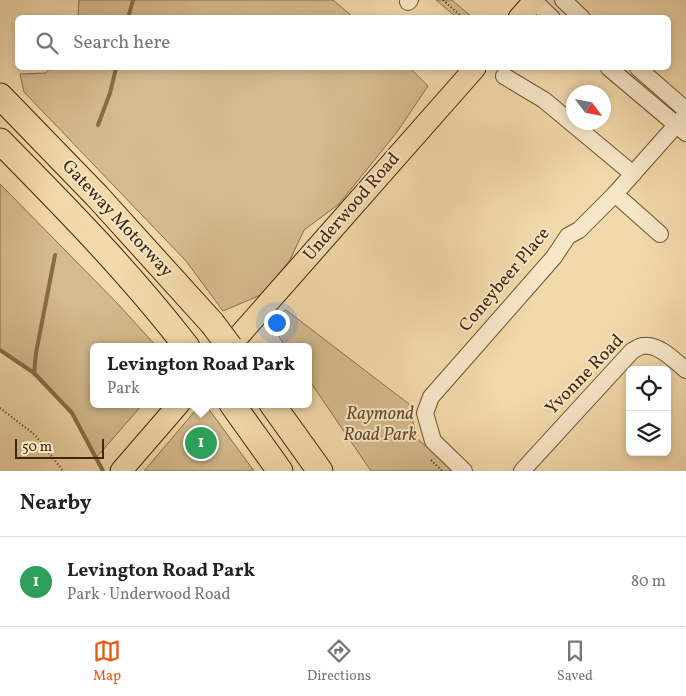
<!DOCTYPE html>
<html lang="en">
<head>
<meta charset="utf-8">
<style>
	:root { --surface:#fff; --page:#f2f2f2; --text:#222; --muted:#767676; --line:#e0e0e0; --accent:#ea580c }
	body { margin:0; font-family:Vollkorn,serif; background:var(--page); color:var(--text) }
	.controls { position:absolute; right:15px; bottom:15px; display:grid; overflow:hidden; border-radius:8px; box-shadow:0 2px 8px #0003 }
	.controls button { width:45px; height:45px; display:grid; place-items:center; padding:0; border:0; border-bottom:1px solid var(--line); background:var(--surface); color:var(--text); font:25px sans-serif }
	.compass { position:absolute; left:566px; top:85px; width:45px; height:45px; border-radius:50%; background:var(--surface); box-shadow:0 2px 8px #0003; rotate:122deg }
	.scale { position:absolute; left:15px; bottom:12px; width:89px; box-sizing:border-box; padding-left:5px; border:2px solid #3f2708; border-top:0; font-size:14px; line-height:18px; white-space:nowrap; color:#3f2708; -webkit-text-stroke:4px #f7e6c8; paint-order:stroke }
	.you { position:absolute; left:276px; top:322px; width:18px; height:18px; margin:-12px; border:4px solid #fff; border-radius:50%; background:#1a73e8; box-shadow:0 0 0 8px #1a73e833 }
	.badge { display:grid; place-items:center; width:32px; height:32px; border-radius:50%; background:var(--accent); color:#fff; font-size:16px; font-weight:700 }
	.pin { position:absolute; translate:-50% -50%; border:2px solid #fff; box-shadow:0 1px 5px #0006 }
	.popup { position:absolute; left:90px; top:343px; width:222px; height:65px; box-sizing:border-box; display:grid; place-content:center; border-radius:8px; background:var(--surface); filter:drop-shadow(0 1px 4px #0005); font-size:16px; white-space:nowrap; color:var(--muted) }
	.popup b { font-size:19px; color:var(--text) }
	.popup::after { content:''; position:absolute; left:50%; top:100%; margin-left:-10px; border:10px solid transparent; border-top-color:var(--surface) }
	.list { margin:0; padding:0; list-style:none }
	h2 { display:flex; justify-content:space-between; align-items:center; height:65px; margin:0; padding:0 20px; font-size:21px }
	h2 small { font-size:16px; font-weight:400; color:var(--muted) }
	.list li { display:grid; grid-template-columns:32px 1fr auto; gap:15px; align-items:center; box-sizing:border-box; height:90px; padding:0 20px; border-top:1px solid var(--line) }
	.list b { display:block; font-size:19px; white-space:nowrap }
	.list p { margin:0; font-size:16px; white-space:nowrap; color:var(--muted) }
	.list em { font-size:16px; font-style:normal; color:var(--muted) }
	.icon { flex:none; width:28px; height:28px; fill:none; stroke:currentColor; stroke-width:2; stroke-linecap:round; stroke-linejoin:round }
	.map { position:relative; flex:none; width:686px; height:471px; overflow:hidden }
	.search { position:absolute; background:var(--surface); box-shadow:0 2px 8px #0003; left:15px; right:15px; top:15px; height:55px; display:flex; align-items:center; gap:12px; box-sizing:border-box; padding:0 18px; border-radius:8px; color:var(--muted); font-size:19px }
	.sheet { height:155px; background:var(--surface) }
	nav { display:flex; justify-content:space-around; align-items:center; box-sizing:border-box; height:70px; border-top:1px solid var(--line); background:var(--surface); font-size:14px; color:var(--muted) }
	nav a { display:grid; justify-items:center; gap:2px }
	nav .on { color:var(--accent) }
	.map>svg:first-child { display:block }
</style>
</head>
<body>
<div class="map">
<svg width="686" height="471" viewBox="0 0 686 471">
	<rect width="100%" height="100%" fill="#f2d8aa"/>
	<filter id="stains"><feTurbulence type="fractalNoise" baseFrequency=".004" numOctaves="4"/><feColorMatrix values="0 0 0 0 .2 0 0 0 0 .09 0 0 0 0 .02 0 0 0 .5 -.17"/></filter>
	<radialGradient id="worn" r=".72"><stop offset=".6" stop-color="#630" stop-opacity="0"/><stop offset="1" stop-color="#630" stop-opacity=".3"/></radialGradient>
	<!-- green -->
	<g fill="#d4ba8e" stroke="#8a704b">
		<path d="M79,0h254l20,17h-275z"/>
		<path d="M436,0h16l20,17h-16z"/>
		<path d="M50,68h360l18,18 -31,46 -58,72 -35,26 -14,30 -27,34 -40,17 -37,-50 -162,-169 -4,-18 26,-1z"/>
		<path d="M0,184l118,120 39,43h-63v57h49l-48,55 -23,-46 -38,-40 -34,-23z"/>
		<path d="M286,310l123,94 8,35 42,32h-88l-62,-91 -1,-33h-22l-19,-28z"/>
		<path d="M201,404h4l49,67h-110z"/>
	</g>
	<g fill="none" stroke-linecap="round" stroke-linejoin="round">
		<!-- stream -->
		<g stroke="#866d48" stroke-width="4">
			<path d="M128,18l5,-18"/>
			<path d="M98,125l12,-32 6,-25"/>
			<path d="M0,350l34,23 38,40 31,58"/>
			<path d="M34,373l2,-20 19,-98"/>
		</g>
		<defs>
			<g id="minor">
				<path d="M563,0l19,18"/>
				<path d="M534,1l18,17"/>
				<path d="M408,2l2,-2"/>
				<path d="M609,68l77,65"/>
				<path d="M638,68l48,42"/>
				<path d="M504,76l40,24 89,74"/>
				<path d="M615,194l45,40"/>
				<path d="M464,471l-31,-30 -8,-28 6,-16 123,-140 14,-21 11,-6 36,-36 71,-80"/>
				<path d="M522,471l110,-120c3,-1 7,-5 11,-5 15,-3 32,15 43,24"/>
			</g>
			<g id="major">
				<path d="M519,18l16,-18"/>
				<path d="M229,347l246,-279"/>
				<path d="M121,471l58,-67"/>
			</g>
			<g id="highway">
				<path d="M0,96l97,100 115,127"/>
				<path d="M0,141c65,66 130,132 187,206"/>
				<path d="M232,404l48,67"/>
				<path d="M272,404l48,67"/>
			</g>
		</defs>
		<!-- minor casing -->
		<use href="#minor" stroke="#6c5330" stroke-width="18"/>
		<!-- major casing -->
		<use href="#major" stroke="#3f2708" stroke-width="23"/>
		<!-- highway casing -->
		<use href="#highway" stroke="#3f2708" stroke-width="27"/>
		<!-- path -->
		<g stroke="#3f2708" stroke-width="2" stroke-dasharray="1 2.5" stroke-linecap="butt">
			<path d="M443,0l20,18"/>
			<path d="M0,408l35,27 28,36"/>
			<path d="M431,460l11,11"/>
		</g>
		<!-- minor -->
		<use href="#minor" stroke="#f7e6c8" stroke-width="16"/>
		<!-- major -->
		<use href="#major" stroke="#f2d8aa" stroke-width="21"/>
		<!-- highway -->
		<use href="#highway" stroke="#f2d8aa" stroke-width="25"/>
		<defs>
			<path id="highway-bridge" d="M212,323l18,24"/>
		</defs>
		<!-- highway-bridge casing -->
		<use href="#highway-bridge" stroke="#3f2708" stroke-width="27" stroke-linecap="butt"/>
		<!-- highway-bridge -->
		<use href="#highway-bridge" stroke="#f2d8aa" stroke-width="25"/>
	</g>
	<g text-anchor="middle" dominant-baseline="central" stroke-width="4" stroke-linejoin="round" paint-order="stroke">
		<!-- street labels -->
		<g font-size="18" fill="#3f2708" stroke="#f7e6c8">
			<text transform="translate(352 207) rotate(-49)">Underwood Road</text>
			<text transform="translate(117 219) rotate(47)">Gateway Motorway</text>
			<text transform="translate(505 280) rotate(-50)">Coneybeer Place</text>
			<text transform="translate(585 375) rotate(-46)">Yvonne Road</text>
		</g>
		<!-- park labels -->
		<g font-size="18" font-style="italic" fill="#644c2a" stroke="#f7e6c8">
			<text x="380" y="414">Raymond<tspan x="380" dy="21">Road Park</tspan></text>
		</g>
	</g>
	<rect width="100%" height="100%" filter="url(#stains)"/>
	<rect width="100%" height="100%" fill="url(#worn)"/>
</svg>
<div class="controls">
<button><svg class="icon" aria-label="locate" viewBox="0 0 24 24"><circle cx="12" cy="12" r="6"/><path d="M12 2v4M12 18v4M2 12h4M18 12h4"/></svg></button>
<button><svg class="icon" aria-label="layers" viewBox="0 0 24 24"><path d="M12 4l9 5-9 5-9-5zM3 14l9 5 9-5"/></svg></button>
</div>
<svg class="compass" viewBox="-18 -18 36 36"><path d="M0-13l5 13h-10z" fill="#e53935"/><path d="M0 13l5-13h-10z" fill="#767676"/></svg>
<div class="scale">50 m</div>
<div class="you"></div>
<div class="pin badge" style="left:201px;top:443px;background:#2e9e5b">1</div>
<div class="popup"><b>Levington Road Park</b>Park</div>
<div class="search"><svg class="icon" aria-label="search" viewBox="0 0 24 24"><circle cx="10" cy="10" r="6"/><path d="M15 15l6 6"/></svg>Search here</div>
</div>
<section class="sheet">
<h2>Nearby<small></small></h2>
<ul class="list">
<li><span class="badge" style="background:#2e9e5b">1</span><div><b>Levington Road Park</b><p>Park · Underwood Road</p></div><em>80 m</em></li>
</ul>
</section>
<nav>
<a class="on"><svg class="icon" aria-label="map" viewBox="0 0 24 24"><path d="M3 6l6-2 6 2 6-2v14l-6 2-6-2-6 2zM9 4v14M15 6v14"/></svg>Map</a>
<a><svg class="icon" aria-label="directions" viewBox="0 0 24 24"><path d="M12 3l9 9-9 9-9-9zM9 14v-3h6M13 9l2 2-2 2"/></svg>Directions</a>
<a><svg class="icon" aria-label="saved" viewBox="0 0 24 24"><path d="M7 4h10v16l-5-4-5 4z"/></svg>Saved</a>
</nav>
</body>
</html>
